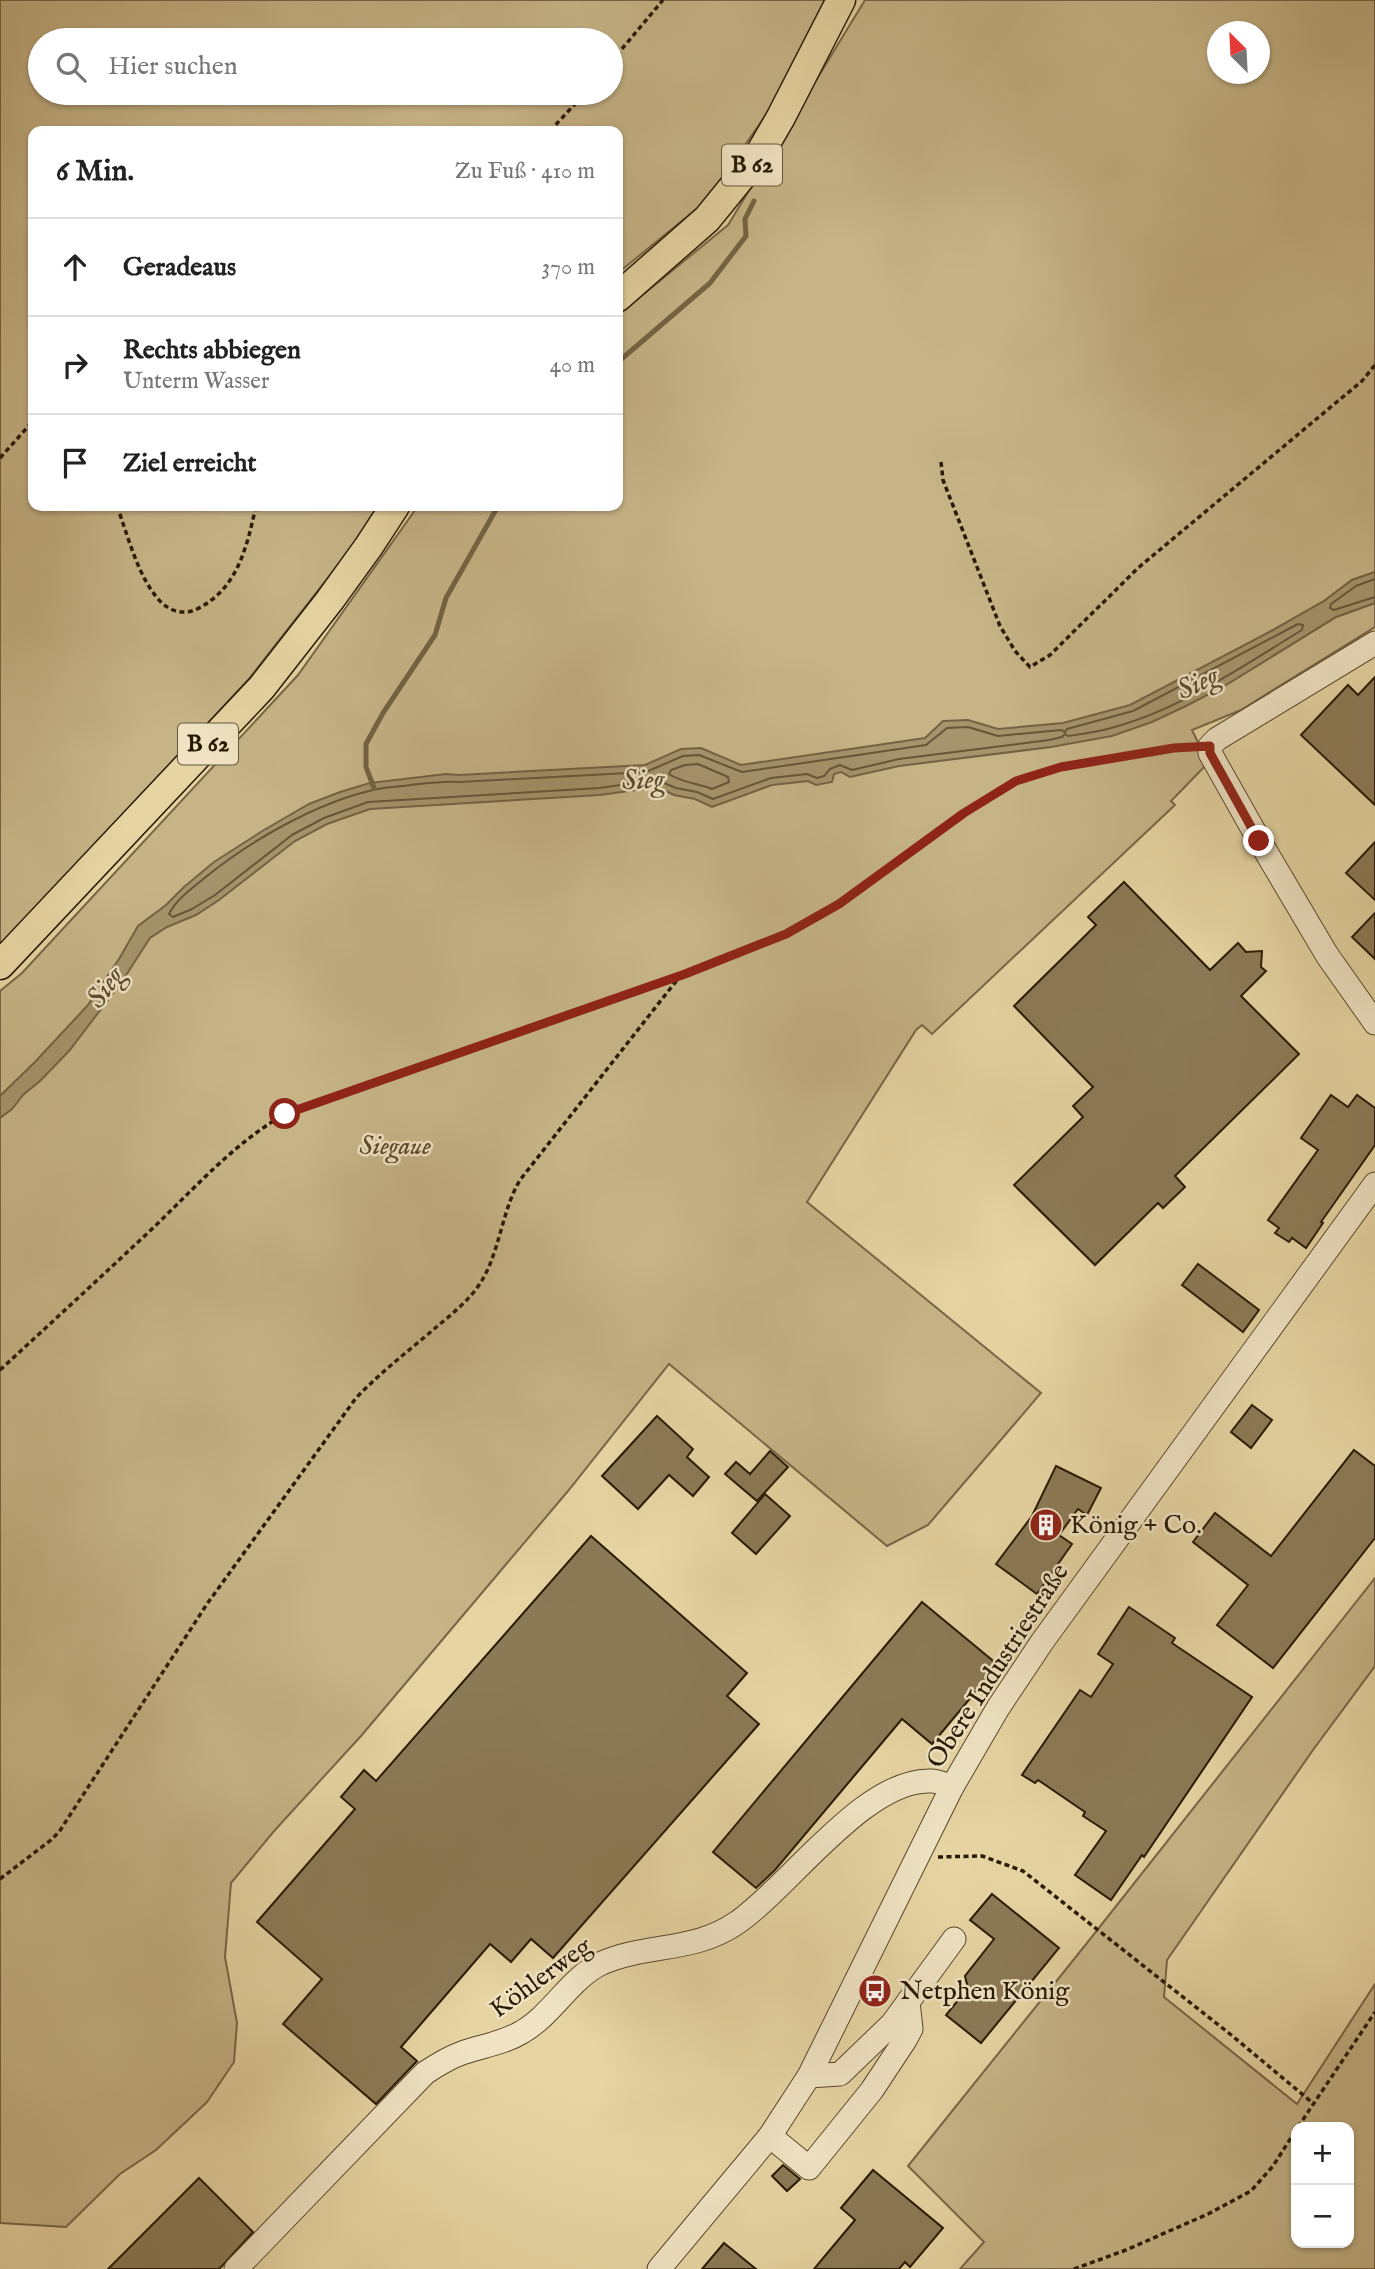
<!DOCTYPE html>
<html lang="de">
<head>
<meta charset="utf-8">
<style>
	:root { --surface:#fff; --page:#f2f2f2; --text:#222; --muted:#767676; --line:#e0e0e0 }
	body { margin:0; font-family:"IM FELL English",serif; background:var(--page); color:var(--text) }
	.controls { position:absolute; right:21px; bottom:21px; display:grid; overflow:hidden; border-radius:14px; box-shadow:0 2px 5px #0004 }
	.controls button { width:63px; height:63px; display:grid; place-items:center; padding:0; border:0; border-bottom:2px solid var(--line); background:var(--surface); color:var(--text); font:35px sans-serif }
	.compass { position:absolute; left:1207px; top:21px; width:63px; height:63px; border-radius:50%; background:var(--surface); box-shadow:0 2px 5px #0004; rotate:336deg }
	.stop { position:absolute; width:21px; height:21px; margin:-16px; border:5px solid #8f2418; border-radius:50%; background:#fff }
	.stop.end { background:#8f2418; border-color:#fff; box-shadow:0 2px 7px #0008 }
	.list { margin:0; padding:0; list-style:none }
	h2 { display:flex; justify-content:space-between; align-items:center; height:91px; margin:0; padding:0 28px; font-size:30px }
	h2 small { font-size:23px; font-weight:400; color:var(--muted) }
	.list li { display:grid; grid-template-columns:46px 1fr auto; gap:21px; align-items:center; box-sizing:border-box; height:98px; padding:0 28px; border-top:2px solid var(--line) }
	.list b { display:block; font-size:26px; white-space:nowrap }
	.list p { margin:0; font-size:23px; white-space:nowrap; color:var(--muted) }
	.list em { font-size:23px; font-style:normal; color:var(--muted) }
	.icon { flex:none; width:38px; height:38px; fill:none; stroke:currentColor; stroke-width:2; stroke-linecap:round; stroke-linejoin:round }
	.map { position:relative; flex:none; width:1375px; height:2269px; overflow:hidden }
	.search { position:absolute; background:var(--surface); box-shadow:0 2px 5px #0004; left:28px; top:28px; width:595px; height:77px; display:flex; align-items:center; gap:18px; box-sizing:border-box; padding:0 24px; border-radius:38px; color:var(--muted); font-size:26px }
	.panel { position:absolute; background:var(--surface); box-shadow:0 2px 5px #0004; left:28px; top:126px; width:595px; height:385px; border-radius:14px }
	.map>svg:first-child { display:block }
</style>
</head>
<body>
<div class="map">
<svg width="1375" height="2269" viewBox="0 0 1375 2269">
	<rect width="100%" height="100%" fill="#e6d4a2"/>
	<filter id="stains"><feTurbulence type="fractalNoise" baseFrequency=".00286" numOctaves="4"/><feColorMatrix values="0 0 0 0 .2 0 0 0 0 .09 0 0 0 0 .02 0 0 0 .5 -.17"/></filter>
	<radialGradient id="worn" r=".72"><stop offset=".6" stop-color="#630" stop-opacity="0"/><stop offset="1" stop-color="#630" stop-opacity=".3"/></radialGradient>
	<!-- green -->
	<g fill="#c6b487" stroke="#776646" stroke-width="2" fill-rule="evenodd">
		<path d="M0,0h828l-55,105 -68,97 -87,71v-142h-585v375h351l-136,174 -233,251 -15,13zM40,40h571v53h-571z"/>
		<path d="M865,0h510v572l-23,8 -28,21 -51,29 -104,56 12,22 45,-23 110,-68 39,-14v24l-134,83 -49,20 16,33 -37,38 4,4 -243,229 -10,-9 -6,5 -109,172 234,191 -113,132 -41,21 -218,-182 -101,127 -207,245 -86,94 -44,53 -6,74 12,66 -3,39 -27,40 -51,48 -36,24 -54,53 -66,-4v-1232l22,-18 276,-298 120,-169h200v-191l110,-90zM1218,32h42v42h-42z"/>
		<path d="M1375,1578v88l-62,84 -146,210 -3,37 133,107 78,-120v285h-415l24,-27 -76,-76 179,-223zM1296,2127h53v116h-53z"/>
	</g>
	<!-- water -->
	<path fill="#a5946c" stroke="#736342" stroke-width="2" d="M1375,572v31l-39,14 -110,68 -38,20 -36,17 -40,14 -61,11 -152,19 -49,11 -9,-5 -7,2 -2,8 -16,3 -8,-4 -36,4 -60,22 -17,-8 -21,-4 -16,-8 -58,8 -230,14 -43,15 -32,17 -76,59 -23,15 -29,12 -17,11 -29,45 -52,68 -29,30 -17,14 -11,14 -12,9v-22l34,-33 54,-58 31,-46 19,-33 28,-21 18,-18 30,-25 50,-32 45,-26 31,-12 30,-9 76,-9 13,1 186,-10 36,-16 20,-1 40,17 184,-27 18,-17 25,-1 30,9 65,-6 67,-18 143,-75 51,-29 28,-21z"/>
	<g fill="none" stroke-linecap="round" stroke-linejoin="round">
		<!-- shore -->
		<g stroke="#665638" stroke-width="2">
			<path d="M1375,579l-19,7 -25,18 -1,4 4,2 41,-13"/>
			<path d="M1298,624l5,1 -1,5c-61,37 -122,80 -191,98 -14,4 -29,6 -43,8l-3,-2 -3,3 -13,3 -150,19 -47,11 -12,-5 -10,4 -6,7 -7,2 -10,-4 -36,4 -58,21 -16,-7 -21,-4 -19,-8 -58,8 -231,14 -44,16 -32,17 -77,60 -23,14 -19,8 -4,-3c7,-15 25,-27 38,-38 43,-35 108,-72 162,-85 13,-4 28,-4 42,-6 17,-2 32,-4 49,-3l186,-10 37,-16 16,-1 43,17 184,-27 21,-17 21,-1 30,9 63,-6 4,2 2,-3 66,-18z"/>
			<path d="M698,764l30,13 1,5 -17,7c-14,-6 -30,-6 -43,-15l2,-4 14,-5z"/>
		</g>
		<!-- stream -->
		<g stroke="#736342" stroke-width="5">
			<path d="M618,362l92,-79 36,-47 -1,-17 9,-18"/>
			<path d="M374,788l-8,-21v-23l17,-31 52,-78 11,-37 52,-92"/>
		</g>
	</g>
	<!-- building -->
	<g fill="#8b7a56" stroke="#281904" stroke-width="2">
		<path d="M1375,677v128l-74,-70 47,-50 10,10z"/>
		<path d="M1375,842v58l-29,-27z"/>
		<path d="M1124,882l86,88 28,-27 8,9 16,-1 -1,16 5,4 -25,25 58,58 -124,122 10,11 -22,21 -5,-5 -63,62 -81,-80 69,-68 -10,-11 20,-19 -79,-81 82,-81 -8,-8z"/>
		<path d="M1375,913v46l-23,-22z"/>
		<path d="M1331,1095l17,12 9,-12 18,13v37l-54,77 2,1 -17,25 -14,-10 -3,4 -14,-9 4,-5 -11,-8 50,-70 -17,-12z"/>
		<path d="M1198,1264l61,46 -16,22 -61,-47z"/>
		<path d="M1252,1405l20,15 -21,28 -20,-16z"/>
		<path d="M657,1416l36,33 -6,8 22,20 -16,19 -24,-21 -31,34 -36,-33z"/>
		<path d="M1354,1450l21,16v72l-102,130 -56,-43 31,-40 -55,-43 22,-29 56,43z"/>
		<path d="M770,1451l18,16 -31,34 -32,-27 11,-12 14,12z"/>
		<path d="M1056,1466l45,22 -14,27 -9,-6 -19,26 13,9 -35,50 -41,-30 36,-48z"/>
		<path d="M765,1494l25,22 -34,38 -24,-21z"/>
		<path d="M591,1536l156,137 -20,23 32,28 -206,234 -22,-19 -20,23 -21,-18 -89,103 16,14 -41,43 -93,-80 39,-45 -65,-57 98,-113 -14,-12 23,-27 12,11z"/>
		<path d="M922,1602l76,63 -66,79 -30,-25 -127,151 -19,18 -43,-36z"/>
		<path d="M1129,1607l46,31 -3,5 80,54 -108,160 -2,-2 -31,45 -36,-25 31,-44 -23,-15 2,-4 -47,-32 -3,3 -13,-8 58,-85 11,7 22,-33 -15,-10z"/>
		<path d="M992,1894l67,54 -78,95 -35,-28 22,-27 -3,-12 29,-37 -24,-19z"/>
		<path d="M783,2165l17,14 -13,12 -15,-15z"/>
		<path d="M873,2170l70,58 -33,39 -5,-5 -6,7h-85l41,-49 -14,-12z"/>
		<path d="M199,2178l54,54 -30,33 -4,4h-111z"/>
		<path d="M724,2243l32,26h-54z"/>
	</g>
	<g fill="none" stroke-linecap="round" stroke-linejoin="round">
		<defs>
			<g id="minor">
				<path d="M1375,643l-158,96 -7,7v7l49,87 68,115 48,68"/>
				<path d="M809,2076l31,-2 52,-50 62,-85"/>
				<path d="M770,2136l39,32 63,-78 33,-50 6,-11 -3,-27"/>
				<path d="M236,2269l189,-196c12,-8 23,-15 37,-20 20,-7 42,-10 60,-21 31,-18 48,-54 80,-69 46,-20 92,-10 136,-41 52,-36 128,-145 194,-141 6,0 14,4 20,6"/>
				<path d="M659,2269l111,-133 39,-60 143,-289 46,-79 44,-66 333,-458"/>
			</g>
			<g id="major">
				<path d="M618,297l89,-78 52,-64 22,-38 60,-117"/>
				<path d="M0,965l262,-278 68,-87 39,-54 26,-40"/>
			</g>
		</defs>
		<!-- minor casing -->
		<use href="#minor" stroke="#58482c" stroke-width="25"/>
		<!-- major casing -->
		<use href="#major" stroke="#281904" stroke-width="31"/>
		<!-- path -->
		<g stroke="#281904" stroke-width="3.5" stroke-dasharray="5 3.5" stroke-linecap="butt">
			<path d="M611,62l52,-62"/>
			<path d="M550,131l35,-38"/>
			<path d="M0,458l33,-37"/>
			<path d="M941,462l2,18 57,146 15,25 15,16 20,-12 88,-87 188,-157 36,-30 13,-16"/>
			<path d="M117,506c11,30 22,75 45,97 10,9 23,12 35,6 41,-20 50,-63 59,-103"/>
			<path d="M0,1370c51,-47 102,-94 153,-142 42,-40 81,-85 132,-114l398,-140"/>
			<path d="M938,1857l44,-1 41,15 207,163 84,70"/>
			<path d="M0,1879l51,-39 8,-8 148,-228 149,-206c24,-25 51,-46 77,-68 16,-14 34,-27 46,-45 21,-31 22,-73 41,-105l157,-200 8,-6 101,-39 26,-15 27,-16 125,-91 52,-32 45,-14 128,-21"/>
			<path d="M1298,2127l77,-115"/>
			<path d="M1074,2269l52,-19 82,-36 43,-23 22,-25 23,-36"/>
		</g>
		<!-- minor -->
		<use href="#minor" stroke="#efe3c3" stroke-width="23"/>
		<!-- major -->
		<use href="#major" stroke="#e6d4a2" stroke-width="28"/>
	</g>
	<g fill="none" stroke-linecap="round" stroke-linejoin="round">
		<!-- route -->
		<path stroke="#8f2418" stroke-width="9" d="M285,1114l400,-140 101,-40 53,-30 125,-91 52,-32 45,-14 113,-19 36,-2v7l49,88"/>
	</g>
	<!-- icons -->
	<defs>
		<symbol id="building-disc" viewBox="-11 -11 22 22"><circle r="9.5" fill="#8f2418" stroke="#efe3c3"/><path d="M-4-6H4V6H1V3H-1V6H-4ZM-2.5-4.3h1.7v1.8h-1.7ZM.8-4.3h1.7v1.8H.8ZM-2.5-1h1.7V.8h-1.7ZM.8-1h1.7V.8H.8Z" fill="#fff"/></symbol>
		<symbol id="bus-disc" viewBox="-11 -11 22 22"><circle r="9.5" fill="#8f2418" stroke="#efe3c3"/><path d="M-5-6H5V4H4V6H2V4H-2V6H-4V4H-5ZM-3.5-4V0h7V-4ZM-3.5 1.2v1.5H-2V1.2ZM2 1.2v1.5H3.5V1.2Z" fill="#fff"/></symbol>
	</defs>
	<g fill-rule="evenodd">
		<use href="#building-disc" x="1027" y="1506" width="38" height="38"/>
		<use href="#bus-disc" x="856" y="1972" width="38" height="38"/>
	</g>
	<g text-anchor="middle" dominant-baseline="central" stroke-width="5" stroke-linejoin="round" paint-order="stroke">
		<!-- shield labels -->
		<g fill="#efe3c3" stroke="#64563d" stroke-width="2">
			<rect x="722" y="144.5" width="60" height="41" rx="5"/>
			<rect x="178" y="723.5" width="60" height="41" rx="5"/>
		</g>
		<g font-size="24" font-weight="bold" fill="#281904">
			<text x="752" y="165">B 62</text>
			<text x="208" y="744">B 62</text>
		</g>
		<!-- park labels -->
		<g font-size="26" font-style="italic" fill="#57482b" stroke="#efe3c3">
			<text x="395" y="1146">Siegaue</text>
		</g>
		<!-- poi labels -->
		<g font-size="26" fill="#281904" stroke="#efe3c3" text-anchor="start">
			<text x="1070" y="1525">König + Co.</text>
			<text x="900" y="1991">Netphen König</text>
		</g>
		<!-- street labels -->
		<g font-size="26" fill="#281904" stroke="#efe3c3">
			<text transform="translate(998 1666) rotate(-57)">Obere Industriestraße</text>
			<text transform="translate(541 1978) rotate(-36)">Köhlerweg</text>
		</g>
		<!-- water labels -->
		<g font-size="28" font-style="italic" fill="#5a4a2e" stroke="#efe3c3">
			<text transform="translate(1198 684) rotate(-26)">Sieg</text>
			<text transform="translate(643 781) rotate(-3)">Sieg</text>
			<text transform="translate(106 988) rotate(-55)">Sieg</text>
		</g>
	</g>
	<rect width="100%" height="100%" filter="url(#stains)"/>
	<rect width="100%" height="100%" fill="url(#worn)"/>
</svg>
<div class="controls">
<button>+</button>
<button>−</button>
</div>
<svg class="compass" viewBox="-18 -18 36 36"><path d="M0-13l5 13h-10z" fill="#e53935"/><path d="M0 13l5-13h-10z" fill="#767676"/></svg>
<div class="stop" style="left:285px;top:1114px"></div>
<div class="stop end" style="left:1259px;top:841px"></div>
<div class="search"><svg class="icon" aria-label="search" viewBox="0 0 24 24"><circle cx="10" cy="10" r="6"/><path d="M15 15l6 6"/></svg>Hier suchen</div>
<section class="panel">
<h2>6 Min.<small>Zu Fuß · 410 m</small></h2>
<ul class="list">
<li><svg class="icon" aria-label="ahead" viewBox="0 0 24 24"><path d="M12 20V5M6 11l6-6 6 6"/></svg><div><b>Geradeaus</b></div><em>370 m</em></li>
<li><svg class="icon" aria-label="right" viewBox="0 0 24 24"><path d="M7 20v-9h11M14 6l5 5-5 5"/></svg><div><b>Rechts abbiegen</b><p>Unterm Wasser</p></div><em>40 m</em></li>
<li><svg class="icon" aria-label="arrive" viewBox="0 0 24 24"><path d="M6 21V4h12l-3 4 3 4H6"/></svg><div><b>Ziel erreicht</b></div></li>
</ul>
</section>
</div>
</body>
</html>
